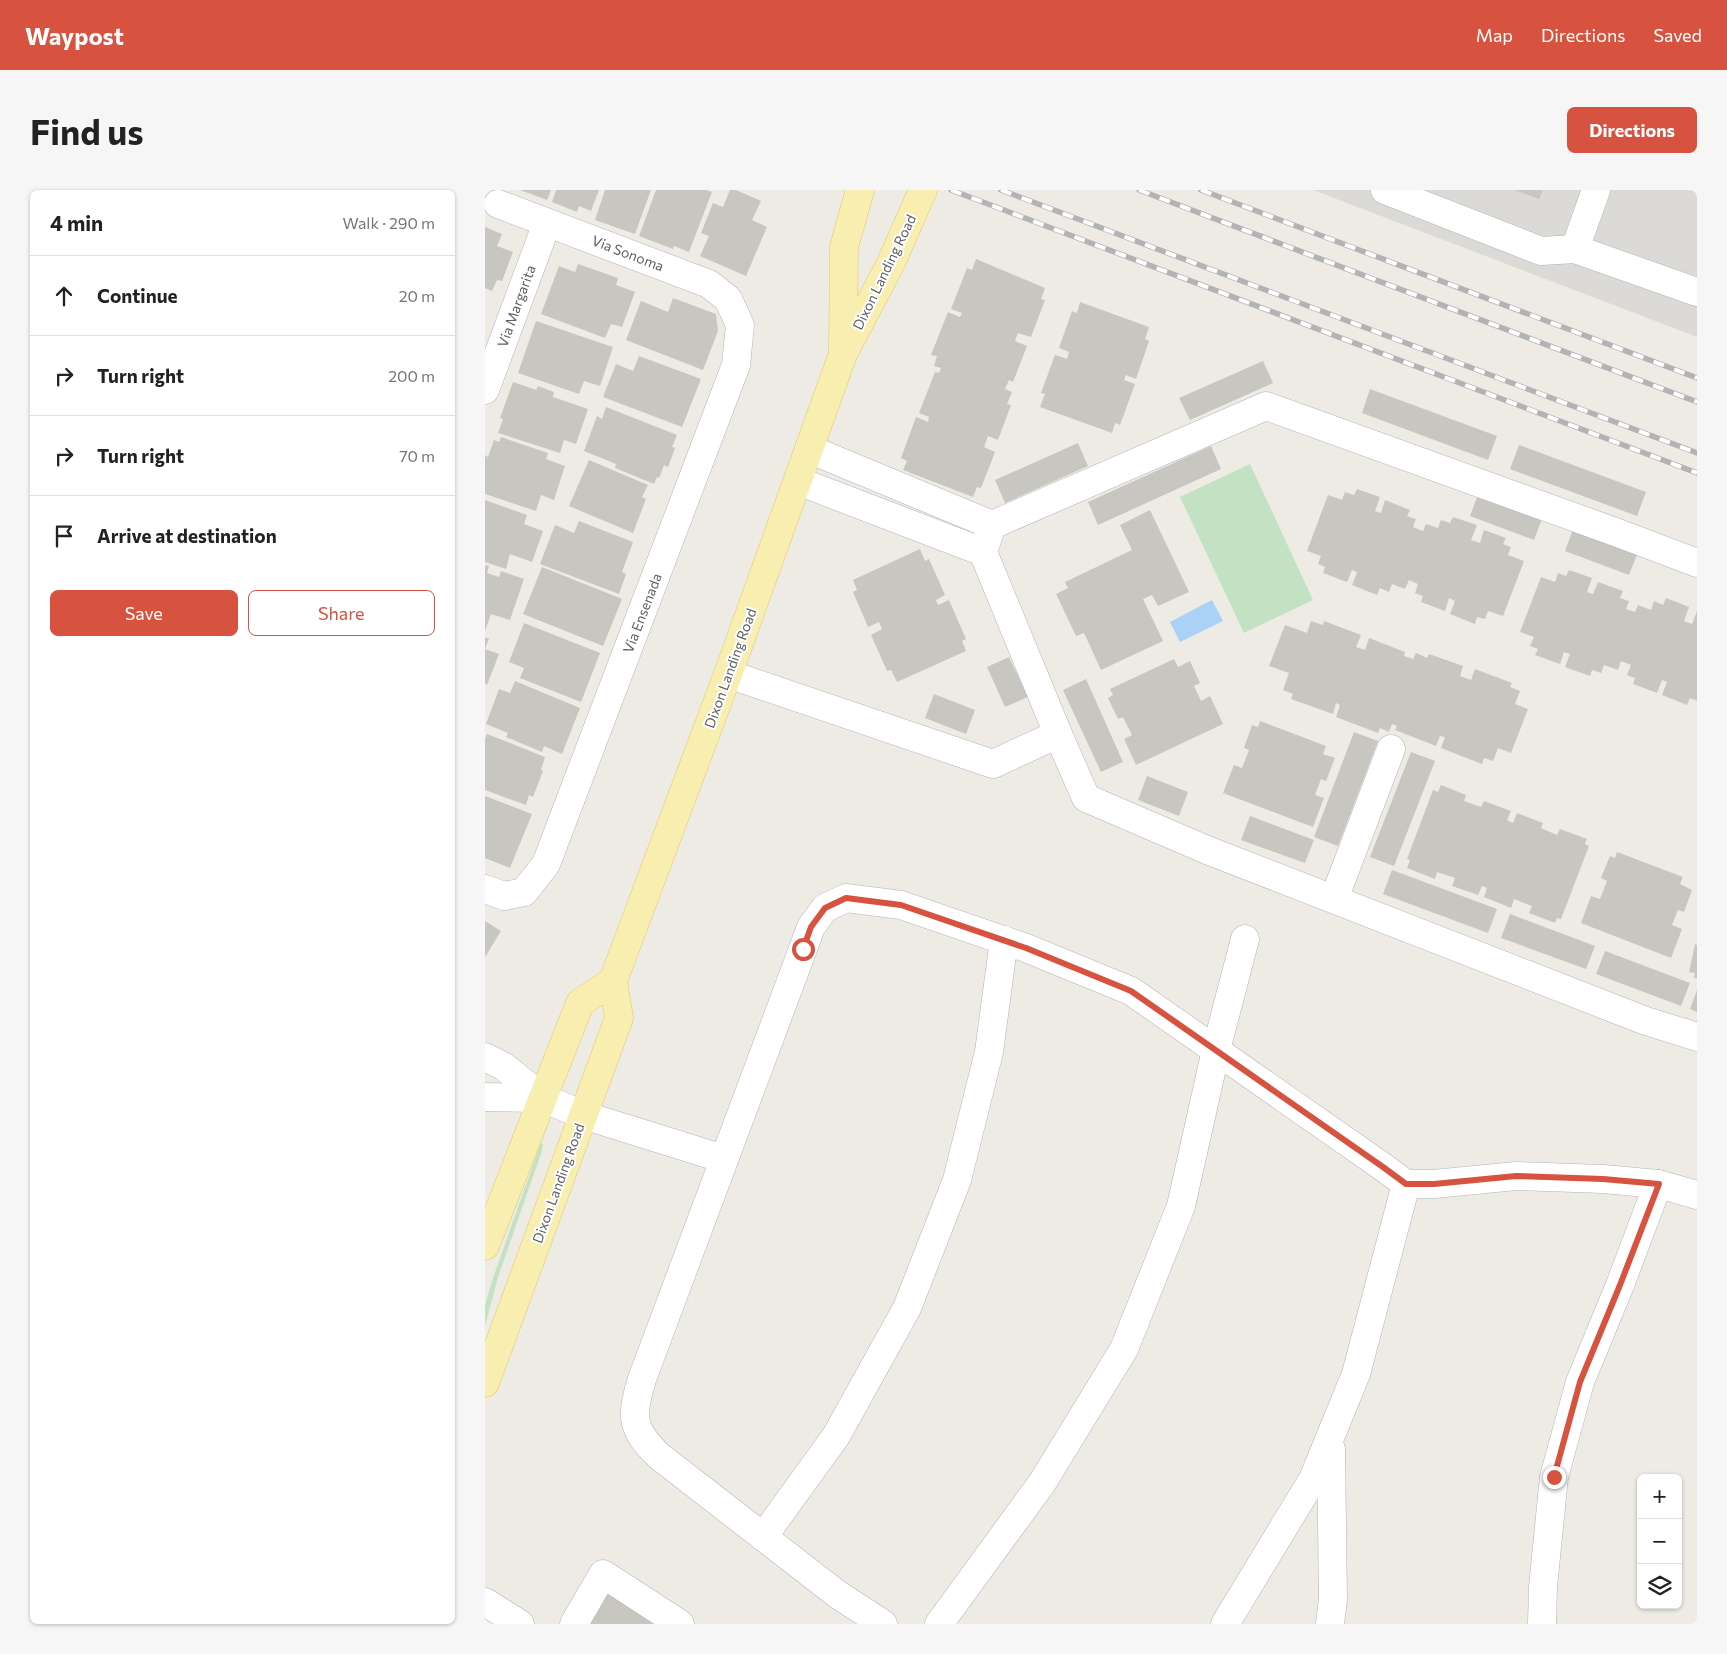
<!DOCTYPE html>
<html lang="en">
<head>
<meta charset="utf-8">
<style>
	:root { --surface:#fff; --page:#f6f6f6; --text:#222; --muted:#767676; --line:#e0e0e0; --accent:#d7523f }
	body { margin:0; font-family:Commissioner,sans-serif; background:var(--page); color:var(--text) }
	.controls { position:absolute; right:15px; bottom:15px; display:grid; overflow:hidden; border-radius:8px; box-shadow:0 1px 4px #0004 }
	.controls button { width:45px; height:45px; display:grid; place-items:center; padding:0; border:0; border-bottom:1px solid var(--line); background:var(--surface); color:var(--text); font:25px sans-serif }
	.stop { position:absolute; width:15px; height:15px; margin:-11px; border:4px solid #d7523f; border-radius:50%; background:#fff }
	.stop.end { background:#d7523f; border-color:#fff; box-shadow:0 1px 5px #0008 }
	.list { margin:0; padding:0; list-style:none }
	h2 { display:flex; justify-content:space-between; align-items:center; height:65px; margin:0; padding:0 20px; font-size:21px }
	h2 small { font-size:16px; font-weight:400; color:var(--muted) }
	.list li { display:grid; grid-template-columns:32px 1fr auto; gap:15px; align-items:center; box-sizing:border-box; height:80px; padding:0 20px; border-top:1px solid var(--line) }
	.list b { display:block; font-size:19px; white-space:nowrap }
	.list em { font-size:16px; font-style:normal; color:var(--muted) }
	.actions { display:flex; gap:10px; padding:15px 20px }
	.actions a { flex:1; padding:11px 0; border:1px solid var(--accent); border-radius:8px; text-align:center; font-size:18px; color:var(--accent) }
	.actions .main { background:var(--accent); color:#fff }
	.icon { flex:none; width:28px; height:28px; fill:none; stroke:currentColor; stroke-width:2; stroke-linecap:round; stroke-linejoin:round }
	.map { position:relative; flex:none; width:1212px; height:1434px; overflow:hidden; border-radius:8px }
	header { display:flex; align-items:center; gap:30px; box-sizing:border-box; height:70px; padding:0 25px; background:var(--accent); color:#fff }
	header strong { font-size:24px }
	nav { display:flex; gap:28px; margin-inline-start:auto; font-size:18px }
	.intro { display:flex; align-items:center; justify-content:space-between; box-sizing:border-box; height:120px; padding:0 30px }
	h1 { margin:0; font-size:35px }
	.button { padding:12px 22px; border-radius:8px; background:var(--accent); color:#fff; font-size:18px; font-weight:700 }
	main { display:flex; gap:30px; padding:0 30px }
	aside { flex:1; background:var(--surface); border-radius:8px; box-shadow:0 1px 4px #0004 }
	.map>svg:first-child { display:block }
</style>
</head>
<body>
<header>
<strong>Waypost</strong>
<nav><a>Map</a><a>Directions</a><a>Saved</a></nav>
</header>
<div class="intro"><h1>Find us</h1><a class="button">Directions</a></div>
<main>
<aside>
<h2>4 min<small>Walk · 290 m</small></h2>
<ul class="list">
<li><svg class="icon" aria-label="ahead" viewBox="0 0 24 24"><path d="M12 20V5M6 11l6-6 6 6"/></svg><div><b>Continue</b></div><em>20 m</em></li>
<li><svg class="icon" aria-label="right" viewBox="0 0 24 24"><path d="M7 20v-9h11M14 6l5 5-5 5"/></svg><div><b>Turn right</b></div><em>200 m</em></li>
<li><svg class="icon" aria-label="right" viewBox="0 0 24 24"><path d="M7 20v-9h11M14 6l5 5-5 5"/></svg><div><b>Turn right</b></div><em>70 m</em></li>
<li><svg class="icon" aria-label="arrive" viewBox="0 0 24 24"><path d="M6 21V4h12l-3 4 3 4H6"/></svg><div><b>Arrive at destination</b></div></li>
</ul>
<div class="actions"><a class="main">Save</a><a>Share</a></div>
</aside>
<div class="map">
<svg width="1212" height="1434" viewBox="0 0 1212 1434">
	<rect width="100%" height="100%" fill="#edebe4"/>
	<!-- industrial -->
	<path fill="#dcdad6" d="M828,0h384v147z"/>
	<!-- green -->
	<g fill="#c3e2c4">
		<path d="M765,274l63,136 -69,33 -64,-136z"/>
		<path d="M58,953l-1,8 -44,126 -13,49v-21l8,-27 47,-133z"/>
	</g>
	<!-- water -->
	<path fill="#aad2f6" d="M727,410l11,21 -43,21 -10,-20z"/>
	<!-- building -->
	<g fill="#c8c6c0">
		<path d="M35,0h31l-4,10z"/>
		<path d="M71,0h43l-8,21 -12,-5 -2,6 -25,-10z"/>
		<path d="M120,0h46l-16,44 -40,-14z"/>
		<path d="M171,0h50l6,2 -23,60 -15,-6 -1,3 -34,-13z"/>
		<path d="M245,0h6l25,11 -9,19 15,7 -21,49 -46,-20 9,-20 -8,-3 12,-30 10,4z"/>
		<path d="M1030,0h28l-4,9z"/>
		<path d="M0,37l17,7 -5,12 16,6 -11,29 -5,-1 -5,11 -7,-3z"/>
		<path d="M491,69l69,29 -4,11 4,1 -14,37 -13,-4 -3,8 12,5 -14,36 -4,-2 -4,9 7,3 -5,12 4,1 -13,35 -10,-4 -4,11 11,5 -14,36 -4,-1 -4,10 -70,-27 4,-9 -6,-3 15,-41 12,5 1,-5 -10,-4 16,-41 4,1 2,-5 -7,-2 3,-10 -6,-1 17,-43 12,5 2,-4 -11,-4 16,-41 5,2z"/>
		<path d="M93,74l40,14 -2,7 19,7 -13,35 -11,-3 -6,14 -64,-24 18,-48 16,6z"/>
		<path d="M188,108l43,16 2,17 -15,39 -77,-30 15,-39 27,11z"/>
		<path d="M595,112l69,25 -4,12 4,2 -13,38 -10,-4 -2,5 11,4 -15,41 -5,-2 -3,10 -72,-26 5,-13 -4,-1 14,-38 12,4 2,-7 -10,-4 13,-37 5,2z"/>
		<path d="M51,131l77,26 -13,39 -16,-5 -5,13 -61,-21z"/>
		<path d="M154,166l62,23 -19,48 -79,-30 13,-33 17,7z"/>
		<path d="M778,171l10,22 -83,37 -11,-22z"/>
		<path d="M28,192l23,8 2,-4 16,6 -1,5 35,12 -12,35 -12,-4 -4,13 -62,-20 5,-14 -3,-1z"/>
		<path d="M885,199l127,47 -9,24 -126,-47z"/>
		<path d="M121,217l71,28 -5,12 3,1 -7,19 -4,-2 -5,13 -2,-1 -3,7 -39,-16 1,-4 -32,-13 13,-35 5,3z"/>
		<path d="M16,247l47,16 -2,6 19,7 -11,34 -13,-5 -5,16 -51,-17v-39l3,2 6,-17 5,2z"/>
		<path d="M593,253l10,23 -83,37 -10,-23z"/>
		<path d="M1034,255l127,47 -9,24 -127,-47z"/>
		<path d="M726,256l10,23 -123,56 -10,-23z"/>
		<path d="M104,270l59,25 -6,12 4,2 -13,34 -64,-27z"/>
		<path d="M872,299l23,8 -5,14 6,2 4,-13 25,10 -3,6 9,3 -3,8 10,4 3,-7 12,4 3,-8 9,3 3,-6 24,8 -6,15 9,3 4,-13 22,8 -3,6 8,3 -3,8 16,6 -21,55 -15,-5 -3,8 -8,-2 -2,7 -25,-10 5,-13 -6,-3 -4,13 -24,-9 2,-6 -8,-3 3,-9 -9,-4 -4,9 -13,-5 -3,8 -9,-4 -3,7 -25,-10 5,-13 -5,-2 -5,12 -24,-9 2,-6 -7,-3 3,-8 -14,-5 21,-56 14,5 3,-8 9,3z"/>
		<path d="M994,302l64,24 -9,24 -64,-24z"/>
		<path d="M0,310l42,15 -3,9 19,7 -11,31 -22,-8 -4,15 -21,-7z"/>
		<path d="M665,320l39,82 -31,14 -6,-11 -9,4 20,42 -62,29 -17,-37 -8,3 -20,-42 12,-6 -3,-6 67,-32 -12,-25z"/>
		<path d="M94,331l54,21 -11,30 4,2 -7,20 -79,-30 15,-39 19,8z"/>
		<path d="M1089,337l64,25 -9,23 -64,-24z"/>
		<path d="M435,359l5,12 4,-2 16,36 -9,5 2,5 11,-5 17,39 -4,2 4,10 -69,31 -6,-12 -4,1 -16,-36 11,-6 -3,-7 -11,5 -15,-35 4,-2 -4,-10z"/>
		<path d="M0,375l4,1 -2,7 12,4 2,-6 23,8 -14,41 -19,-6 -6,17z"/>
		<path d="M57,377l80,32 -19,47 -80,-32z"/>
		<path d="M1084,380l23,8 -5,14 6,2 5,-12 25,9 -3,7 9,3 -3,8 9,3 3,-7 13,5 3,-9 9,4 3,-7 23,9 -5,14 8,3 5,-13v90l-7,-3 -3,7 -25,-10 5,-13 -5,-2 -5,13 -24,-9 2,-6 -8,-3 4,-10 -10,-4 -3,9 -14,-5 -3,8 -9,-3 -2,6 -25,-9 5,-13 -6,-2 -4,12 -25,-9 3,-6 -8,-3 4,-9 -14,-5 21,-55 14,5 3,-9 8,3z"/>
		<path d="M826,431l12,4 1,-4 37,14 -5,12 9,3 4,-12 36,14 -1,4 9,3 3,-6 11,5 2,-4 34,12 -3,10 11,4 4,-11 37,14 -2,4 10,4 -5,13 13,5 -17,44 -13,-5 -5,13 -9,-3 -2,6 -41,-16 4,-11 -5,-1 -4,10 -41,-16 2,-4 -5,-2 -3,8 -9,-4 -2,5 -42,-16 4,-12 -4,-2 -3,11 -42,-15 2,-5 -10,-4 6,-17 -20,-7 16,-41 22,8z"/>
		<path d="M39,433l76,30 -19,49 -61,-24 4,-10 -15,-6z"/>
		<path d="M0,447l4,2 -4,10 14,5 -12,31 -2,-1z"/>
		<path d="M524,467l19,40 -23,10 -18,-40z"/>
		<path d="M689,469l4,8 12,-6 10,22 -6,3 7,15 9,-5 13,28 -87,41 -12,-26 8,-4 -9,-18 -5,2 -10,-21 5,-3 -3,-6z"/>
		<path d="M601,489l37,83 -22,10 -38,-82z"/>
		<path d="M30,491l65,27 -18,46 -18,-8 -2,6 -36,-15 2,-4 -22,-9 13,-35 11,4z"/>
		<path d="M449,504l41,16 -9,24 -41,-16z"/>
		<path d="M775,531l66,25 -3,8 12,4 -9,23 -5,-2 -6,16 9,3 -11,29 -90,-34 11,-28 8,3 7,-18 -5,-2 8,-23 6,2z"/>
		<path d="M869,542l24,9 -40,105 -24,-9z"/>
		<path d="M2,544l58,23 -4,13 2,1 -10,26 -4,-2 -3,10 -41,-15v-51z"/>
		<path d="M926,562l24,9 -41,105 -24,-9z"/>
		<path d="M662,586l41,16 -9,24 -41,-16z"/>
		<path d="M956,595l25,10 -2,6 17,6 3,-6 27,10 -4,9 6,3 4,-10 26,10 -2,5 16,7 3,-6 27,10 -2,5 4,2 -28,73 -4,-1 -2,5 -26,-10 3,-7 -18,-7 -3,9 -27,-11 3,-9 -5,-2 -4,9 -26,-9 3,-8 -18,-6 -2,7 -28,-11 3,-8 -3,-1 26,-69 5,2z"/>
		<path d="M0,606l47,18 -22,54 -25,-10z"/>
		<path d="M765,626l64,24 -9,23 -64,-23z"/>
		<path d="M1132,662l66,25 -3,7 12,6 -8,22 -6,-2 -6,15 10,4 -11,29 -90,-35 10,-27 9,3 7,-18 -6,-3 9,-22 5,2z"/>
		<path d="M907,680l105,39 -9,24 -105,-39z"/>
		<path d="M1025,724l85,32 -9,23 -85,-31z"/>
		<path d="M0,731l16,10 -16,26z"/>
		<path d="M1210,754l2,1v33h-3l1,-5 -6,-1z"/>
		<path d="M1120,761l85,32 -9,23 -85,-32z"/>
		<path d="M1212,800v22l-7,-3z"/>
		<path d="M123,1402l48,32h-69z"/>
	</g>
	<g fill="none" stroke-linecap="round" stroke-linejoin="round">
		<defs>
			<g id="minor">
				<path d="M900,0l156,61 34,-2"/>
				<path d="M1111,0l-21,59 122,43"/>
				<path d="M0,200l62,-167"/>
				<path d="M324,259l183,76"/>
				<path d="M313,291l185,71"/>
				<path d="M1212,373l-79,-30 -352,-127 -274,119 -9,27 75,182 28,64 121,52 439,171 51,16"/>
				<path d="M243,484l265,90 65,-30"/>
				<path d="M0,699l19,7 20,-4 22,-28 190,-499 4,-40 -12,-26 -19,-15 -211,-80"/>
				<path d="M849,709l57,-150"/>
				<path d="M0,867l18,9 40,32 40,17 141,44"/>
				<path d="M0,907l58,1"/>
				<path d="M278,1347l73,-101 71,-128 50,-128 32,-128 15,-112"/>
				<path d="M0,1412l35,22"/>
				<path d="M89,1434l29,-50 77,50"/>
				<path d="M398,1434l-46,-30 -178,-138c-29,-28 -28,-40 -17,-77l161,-430 8,-22 14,-19 21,-10 55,7 125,43 105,43 252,176 23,17h28l82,-8 87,3 55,5 39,11"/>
				<path d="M454,1434l103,-141 82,-134 57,-143 35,-156 29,-111"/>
				<path d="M740,1434l88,-145 43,-105 50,-190"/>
				<path d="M845,1434l3,-25 -2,-150"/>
				<path d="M1057,1434l1,-37 11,-110 26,-95 40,-97 38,-101"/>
			</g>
			<g id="major">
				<path d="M358,160l1,-103 16,-57"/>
				<path d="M0,1056l95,-243 33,-22"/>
				<path d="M0,1193l134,-365 -6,-37 115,-307 115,-320 47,-89 33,-75"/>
			</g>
		</defs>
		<!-- minor casing -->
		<use href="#minor" stroke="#b1b4b7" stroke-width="29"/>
		<!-- major casing -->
		<use href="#major" stroke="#e3c667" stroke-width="29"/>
		<!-- minor -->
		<use href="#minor" stroke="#fff" stroke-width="28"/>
		<!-- major -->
		<use href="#major" stroke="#f7eeaf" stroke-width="28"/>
		<defs>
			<g id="rail">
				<path d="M466,0l746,283"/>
				<path d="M516,0l696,263"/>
				<path d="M654,0l558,212"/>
				<path d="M716,0l496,188"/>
			</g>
		</defs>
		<!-- rail casing -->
		<use href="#rail" stroke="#b2b3b3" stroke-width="5.5"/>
		<!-- rail -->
		<use href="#rail" stroke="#fff" stroke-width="4" stroke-dasharray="11" stroke-linecap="butt"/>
	</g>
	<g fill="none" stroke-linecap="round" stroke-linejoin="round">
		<!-- route -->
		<path stroke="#d7523f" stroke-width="6" d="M318,759l8,-22 14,-19 21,-10 55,7 125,43 105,43 252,176 23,17h28l82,-8 87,3 56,5 -39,101 -40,97 -26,95"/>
	</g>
	<g text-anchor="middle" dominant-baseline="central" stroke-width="4" stroke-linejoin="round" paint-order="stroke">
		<!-- street labels -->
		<g font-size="14" fill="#5c5f63" stroke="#fff">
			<text transform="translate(143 63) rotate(21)">Via Sonoma</text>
			<text transform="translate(399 82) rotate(-64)">Dixon Landing Road</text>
			<text transform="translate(31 116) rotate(-70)">Via Margarita</text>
			<text transform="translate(157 423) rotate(-69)">Via Ensenada</text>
			<text transform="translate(245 478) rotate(-70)">Dixon Landing Road</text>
			<text transform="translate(73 993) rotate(-70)">Dixon Landing Road</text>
		</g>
	</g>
</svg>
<div class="controls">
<button>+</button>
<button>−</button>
<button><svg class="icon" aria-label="layers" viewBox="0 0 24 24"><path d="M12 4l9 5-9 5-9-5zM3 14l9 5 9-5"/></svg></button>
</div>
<div class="stop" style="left:318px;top:759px"></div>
<div class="stop end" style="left:1069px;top:1287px"></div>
</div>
</main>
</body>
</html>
